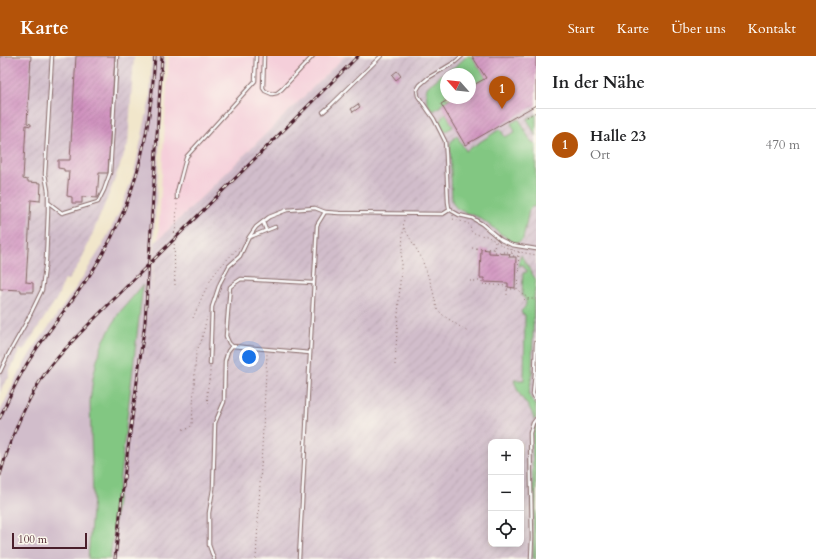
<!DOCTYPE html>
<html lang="de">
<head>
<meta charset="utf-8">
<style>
	:root { --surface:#fff; --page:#f2f2f2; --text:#202124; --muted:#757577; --line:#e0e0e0; --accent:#b45309 }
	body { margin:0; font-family:Cardo,serif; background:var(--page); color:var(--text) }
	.controls { position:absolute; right:12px; bottom:12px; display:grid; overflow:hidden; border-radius:8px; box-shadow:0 2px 10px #0003 }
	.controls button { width:36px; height:36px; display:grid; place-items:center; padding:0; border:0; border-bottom:1px solid var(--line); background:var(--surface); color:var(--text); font:20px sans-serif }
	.compass { position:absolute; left:440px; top:12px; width:36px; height:36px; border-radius:50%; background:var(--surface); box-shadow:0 2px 10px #0003; rotate:297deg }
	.scale { position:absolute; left:12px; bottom:10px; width:75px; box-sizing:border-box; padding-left:4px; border:2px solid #4a1f2b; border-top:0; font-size:11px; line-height:14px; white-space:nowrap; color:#4a1f2b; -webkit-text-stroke:3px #fbf7ec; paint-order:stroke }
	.you { position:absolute; left:249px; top:301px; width:14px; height:14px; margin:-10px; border:3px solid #fff; border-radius:50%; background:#1a73e8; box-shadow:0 0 0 6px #1a73e833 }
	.badge { display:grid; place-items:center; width:26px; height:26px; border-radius:50%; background:var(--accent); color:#fff; font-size:13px; font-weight:700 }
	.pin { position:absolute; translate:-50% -33px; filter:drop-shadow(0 1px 2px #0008) }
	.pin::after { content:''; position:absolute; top:21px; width:14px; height:12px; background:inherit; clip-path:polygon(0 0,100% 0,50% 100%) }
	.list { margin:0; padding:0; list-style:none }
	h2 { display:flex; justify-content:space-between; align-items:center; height:52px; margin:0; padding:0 16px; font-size:17px }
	h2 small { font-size:13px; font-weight:400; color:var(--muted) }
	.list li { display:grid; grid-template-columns:26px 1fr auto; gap:12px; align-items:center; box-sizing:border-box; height:72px; padding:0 16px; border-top:1px solid var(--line) }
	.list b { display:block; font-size:15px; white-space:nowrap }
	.list p { margin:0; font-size:13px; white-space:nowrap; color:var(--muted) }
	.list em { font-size:13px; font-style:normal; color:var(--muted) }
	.icon { flex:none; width:22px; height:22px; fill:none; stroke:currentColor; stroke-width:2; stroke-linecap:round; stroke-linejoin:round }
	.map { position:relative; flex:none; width:536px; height:503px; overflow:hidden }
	header { display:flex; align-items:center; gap:24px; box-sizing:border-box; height:56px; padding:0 20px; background:var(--accent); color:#fff }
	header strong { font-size:19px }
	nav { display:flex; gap:22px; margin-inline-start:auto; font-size:14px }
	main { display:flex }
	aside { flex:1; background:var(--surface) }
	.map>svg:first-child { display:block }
</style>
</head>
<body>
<header>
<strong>Karte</strong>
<nav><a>Start</a><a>Karte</a><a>Über uns</a><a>Kontakt</a></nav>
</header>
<main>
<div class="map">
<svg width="536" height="503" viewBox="0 0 536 503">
	<defs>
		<pattern id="industrial-furrows" width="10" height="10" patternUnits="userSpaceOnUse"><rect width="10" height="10" fill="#d1bdcb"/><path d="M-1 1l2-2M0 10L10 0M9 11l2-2" fill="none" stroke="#b5a2ae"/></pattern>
		<pattern id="building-hatch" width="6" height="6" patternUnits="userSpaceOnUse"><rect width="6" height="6" fill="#cf8fbe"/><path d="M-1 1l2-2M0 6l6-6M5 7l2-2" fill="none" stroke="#aa749b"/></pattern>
	</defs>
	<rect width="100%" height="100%" fill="#fbf7ec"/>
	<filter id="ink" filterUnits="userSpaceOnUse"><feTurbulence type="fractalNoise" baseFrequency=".025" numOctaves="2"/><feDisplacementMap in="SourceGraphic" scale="8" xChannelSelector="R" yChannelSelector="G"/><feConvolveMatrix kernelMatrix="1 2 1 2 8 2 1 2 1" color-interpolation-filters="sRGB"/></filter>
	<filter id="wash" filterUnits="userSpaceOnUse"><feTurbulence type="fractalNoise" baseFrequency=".012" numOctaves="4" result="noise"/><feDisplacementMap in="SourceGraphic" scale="16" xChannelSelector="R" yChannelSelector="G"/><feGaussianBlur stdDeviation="0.9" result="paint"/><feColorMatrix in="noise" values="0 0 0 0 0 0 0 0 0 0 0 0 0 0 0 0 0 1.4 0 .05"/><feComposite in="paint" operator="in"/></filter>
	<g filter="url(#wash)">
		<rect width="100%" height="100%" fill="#f1e6cb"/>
		<!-- built -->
		<path fill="#f5cfda" d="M169,0h176l-187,184z"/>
		<!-- industrial -->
		<g fill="url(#industrial-furrows)" fill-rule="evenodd">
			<path d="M0,0h134l-6,88 -17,45 -30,72 -13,19 -3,-1 -8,19 -34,53 -3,-2 -10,22v5l-7,9 -3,8z"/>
			<path d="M345,0h191v503h-417l23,-188 3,-4 6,-57 4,-68 3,-2zM446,18h24v24h-24zM491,386h30v102h-30z"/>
		</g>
		<!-- railway -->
		<path fill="#d1bdcb" d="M152,0h13l-11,174 -3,80 -6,57 -3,4 -23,188h-9l11,-99 -31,-58 3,96 -5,61h-88v-147l18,-38 14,-23 45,-65 24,-38 19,-37 14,-38 16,-74z"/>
		<!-- grass -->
		<g fill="#82c782" stroke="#667356">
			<path d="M467,0h5l14,22 -16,9v-13h-24v24h5l-10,6v2l-8,5 -6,-8 -1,-13 2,-4 5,-4 3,-2 3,-4 18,-11z"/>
			<path d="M446,57l7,14 -7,4c-8,-4 -7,-13 0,-18z"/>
			<path d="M536,58v22l-9,-17z"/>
			<path d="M519,63l11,21 6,5v61l-4,1 -3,3 -6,29 -2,2 -5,2 -10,-4v-2l-7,-4 -5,-5h-1c-4,-3 -9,-7 -13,-10 -11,-6 -24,-5 -28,-17l-2,-57 2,-4 5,-4 9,15 34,-22 5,8 10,-5 -4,-9z"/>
			<path d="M521,199l15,25 -2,18 -2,76 -3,21 3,5 4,6v12l-2,2c-2,-11 -6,-13 -12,-22 -4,-6 -6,-11 -8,-18h10l1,-65 -3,-1 -1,-3c4,-3 5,-6 5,-10l-4,-6 1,-22 4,-1v-2l-3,-2v-3h-3l-2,1 1,-9z"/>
			<path d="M143,229l-33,274h-22l5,-61 -3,-96 3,-24 4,-18 6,-18 16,-29z"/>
			<path d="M536,368v135h-3v-61l-1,-63z"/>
		</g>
		<g id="blocks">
			<!-- building -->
			<g fill="url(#building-hatch)">
				<path d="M0,0h31l-4,67 4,1v2l-5,-1 -3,54 5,1v2l13,1 -1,18 -9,-1 -5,82 7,1v9h-12v-2l-21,-1z"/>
				<path d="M76,0h39l-7,117h-9l-2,25 -15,-1v6h-10v-6l-5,-1 2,-25h-5v-2l-6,-1v-8h12z"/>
				<path d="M472,0h64v49l-71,40 -24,-41 10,-6h19v-11l16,-9z"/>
				<path d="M397,15l4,5 -5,4 -4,-5z"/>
				<path d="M358,48l2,3 -7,5 -2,-3z"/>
				<path d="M481,193l8,1v3l21,1 -1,3h7l-1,31 -7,-1v-4l-24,-1v-4h-4z"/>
			</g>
		</g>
	</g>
	<g filter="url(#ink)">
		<use href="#blocks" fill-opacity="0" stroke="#846563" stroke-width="1"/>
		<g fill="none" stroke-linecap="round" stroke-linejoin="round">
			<defs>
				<g id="lane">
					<path d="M264,0l-1,32 2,3 7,3 5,-1 5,-4 31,-33"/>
					<path d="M462,0l-7,6 -27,16 -8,7 -3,5 1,6 16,23 11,22 1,14 2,47 1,6 3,3 7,4 13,3 10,6 19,16 11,5 24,4"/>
					<path d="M323,56l8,-7 50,-49"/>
					<path d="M177,142v-6l9,-34 1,-2 68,-75 1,-25"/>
					<path d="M49,147l13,10 36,-11 6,-12 6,-17 7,-117"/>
					<path d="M263,166l3,8"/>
					<path d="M250,181l25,-10"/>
					<path d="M536,287l-1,30 -2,21 3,6"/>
					<path d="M310,297l-78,-7 -3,-3 -3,-7 4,-49 5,-4 6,-4 73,4"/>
					<path d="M210,308l2,-57 8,-24 9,-17 11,-10 9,-19 7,-10 13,-10 18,-7 28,-2 10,4"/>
					<path d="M0,316l9,-19 18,-32 15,-31 4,-30 2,-48v-21l-3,-17 7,-118"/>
					<path d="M214,503l-5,-14v-32l4,-24 2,-66 9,-21 1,-41 3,-10 4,-5"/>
					<path d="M299,503l18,-334 8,-13 14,1 104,1 8,-5"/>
					<path d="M531,503l1,-21 -2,-105 3,-10 3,-4"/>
				</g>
			</defs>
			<!-- lane casing -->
			<use href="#lane" stroke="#846563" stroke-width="4.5"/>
			<!-- path -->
			<g stroke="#846563" stroke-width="1" stroke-dasharray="1 3" stroke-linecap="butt">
				<path d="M527,61l9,-5"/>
				<path d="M453,159v4l14,4 3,2 1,6 1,1 7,3 8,1 16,10 12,5 21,4"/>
				<path d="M404,172l17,29 11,30 5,22 7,7 24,16"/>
				<path d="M472,192l22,1 1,-7"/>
				<path d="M494,193v3h18"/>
				<path d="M512,193v7h6"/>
				<path d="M519,196l-2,37 12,10"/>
				<path d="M515,214l7,1"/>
				<path d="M470,225h12v3l25,2v10"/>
				<path d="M175,229l-1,-51 2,-7 1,-25"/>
				<path d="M507,233h9"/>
				<path d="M524,244l1,-1h11"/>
				<path d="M193,262c6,-14 12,-29 20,-42 8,-11 18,-20 27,-30"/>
				<path d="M395,309l9,-148"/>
				<path d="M208,348l-1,-11 3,-19v-7"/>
				<path d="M183,373c5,0 7,0 9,-5l4,-72 5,-10 6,-25"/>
				<path d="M256,503l11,-205"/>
			</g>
			<!-- lane -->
			<use href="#lane" stroke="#fff" stroke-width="2.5"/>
			<defs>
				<g id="rail">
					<path d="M0,362c10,-24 22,-48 37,-70 19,-27 40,-53 58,-81 42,-68 55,-132 60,-211"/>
					<path d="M0,419c10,-35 23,-69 44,-100 14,-20 32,-38 49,-55l265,-264"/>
					<path d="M115,503l4,-35 5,-46 21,-156 17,-266"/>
				</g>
			</defs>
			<!-- rail casing -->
			<use href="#rail" stroke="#4a1f2b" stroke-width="3"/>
			<!-- rail -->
			<use href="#rail" stroke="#fbf7ec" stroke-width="1.5" stroke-dasharray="4.5" stroke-linecap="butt"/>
		</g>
	</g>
</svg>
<div class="controls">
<button>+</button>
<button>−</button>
<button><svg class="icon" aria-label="locate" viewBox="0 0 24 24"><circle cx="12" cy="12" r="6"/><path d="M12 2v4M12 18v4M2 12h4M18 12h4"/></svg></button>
</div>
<svg class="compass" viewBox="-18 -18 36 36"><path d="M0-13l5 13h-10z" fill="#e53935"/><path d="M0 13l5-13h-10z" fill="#757577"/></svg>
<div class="scale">100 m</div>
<div class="you"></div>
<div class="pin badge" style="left:502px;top:53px">1</div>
</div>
<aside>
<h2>In der Nähe<small></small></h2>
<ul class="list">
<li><span class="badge">1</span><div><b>Halle 23</b><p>Ort</p></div><em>470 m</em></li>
</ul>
</aside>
</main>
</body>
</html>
